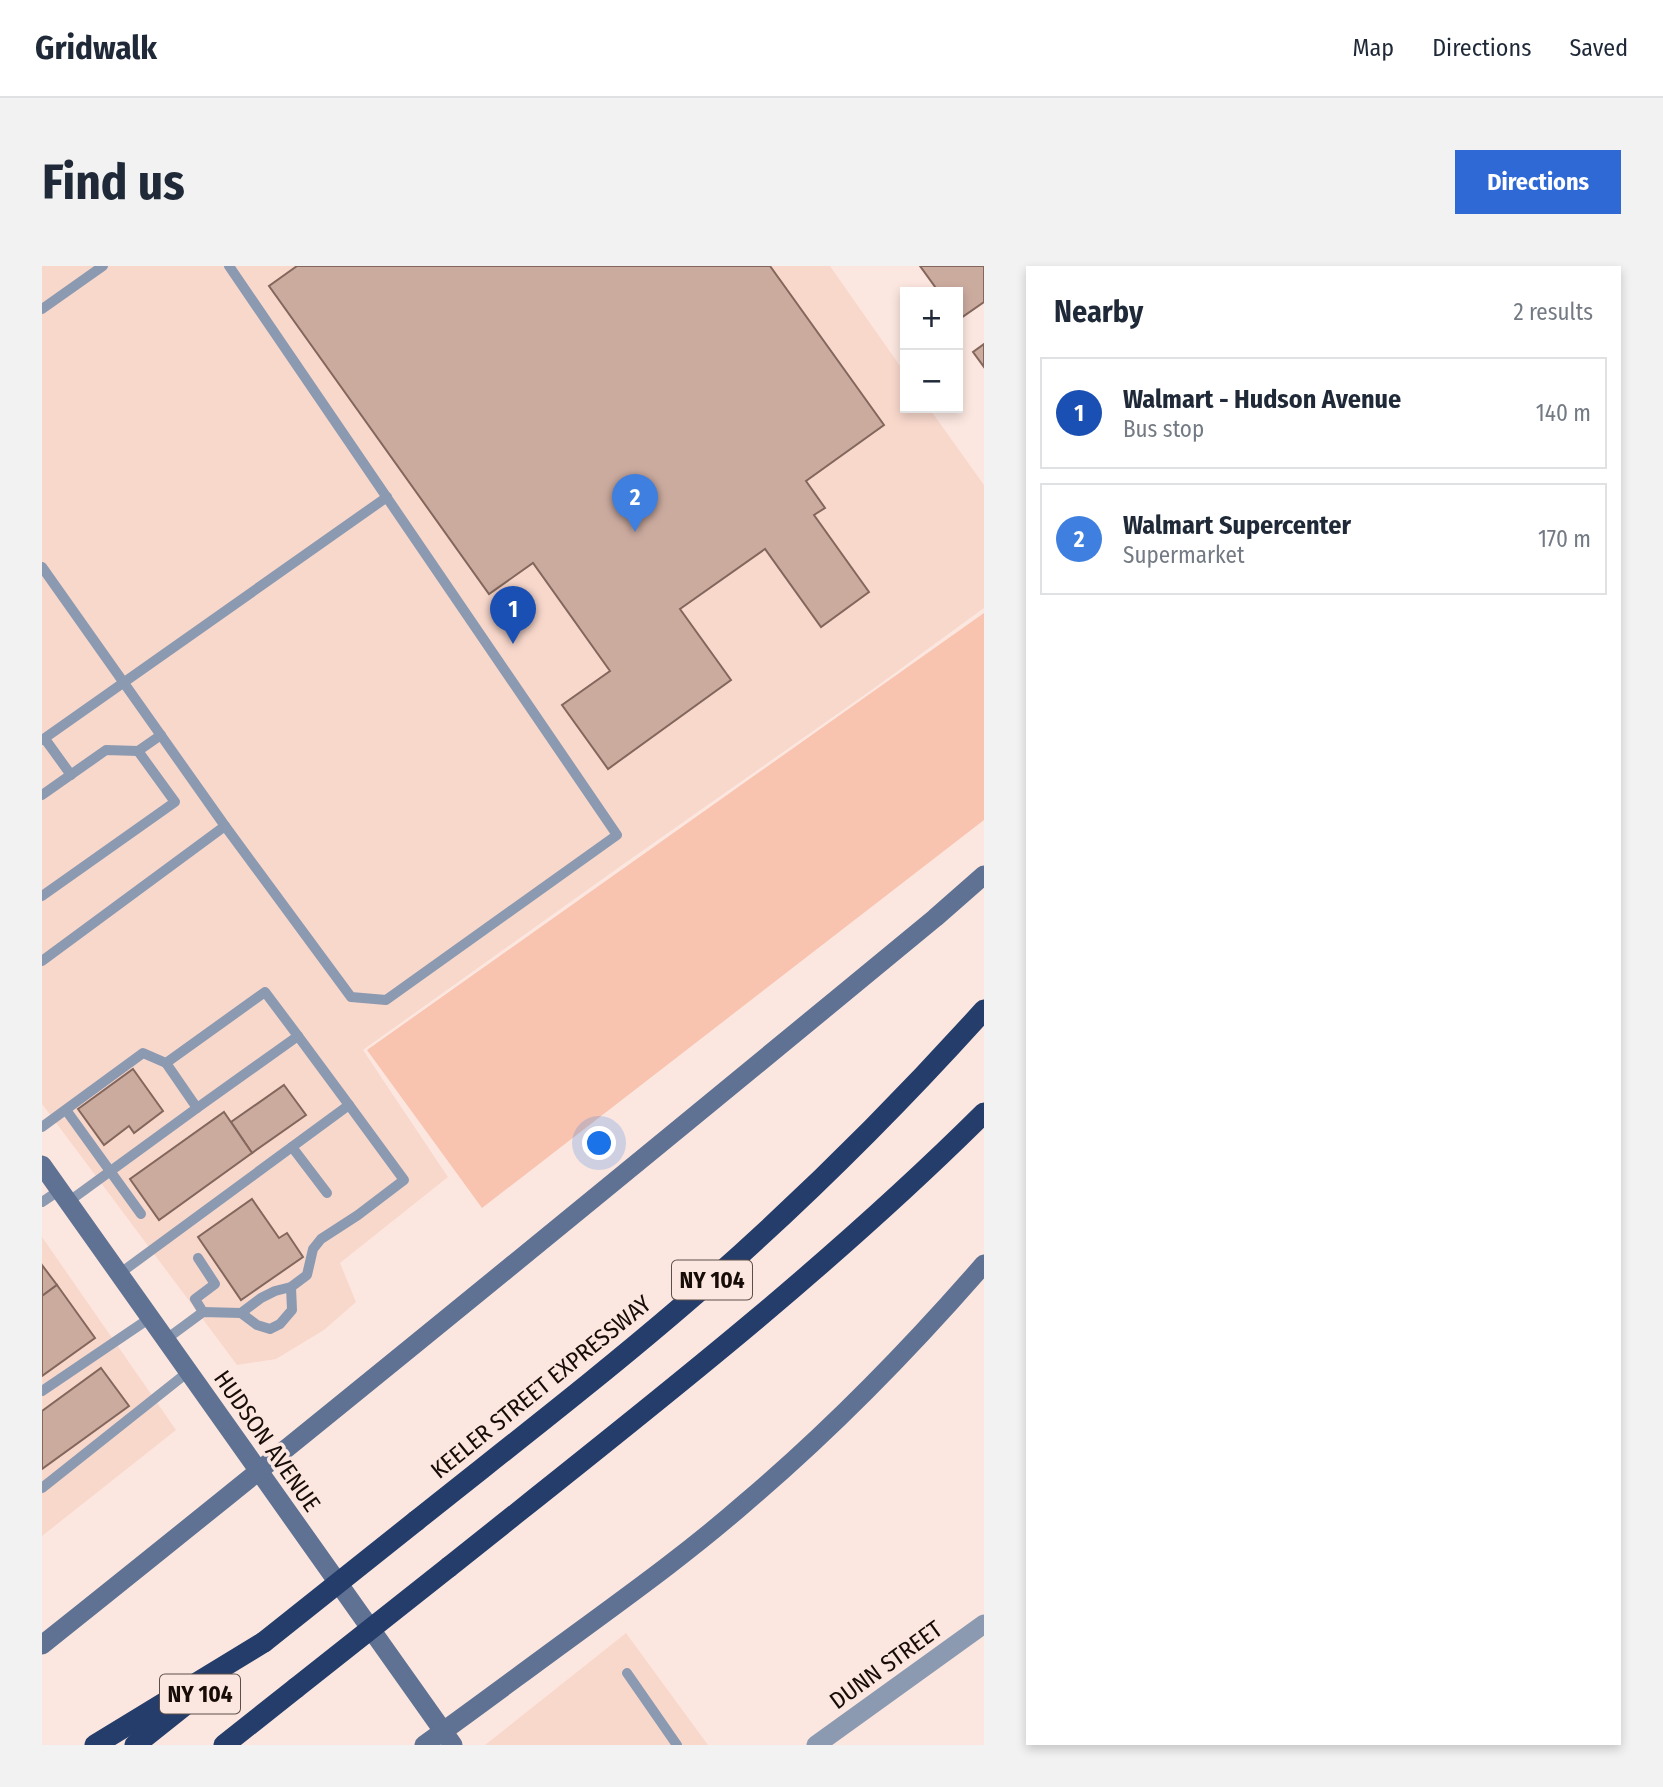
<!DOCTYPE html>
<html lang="en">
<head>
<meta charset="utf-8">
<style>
	:root { --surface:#fff; --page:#f2f2f3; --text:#1f2937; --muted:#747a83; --line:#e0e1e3; --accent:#2e69d6 }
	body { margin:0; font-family:"Fira Sans Condensed",sans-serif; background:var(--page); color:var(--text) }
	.controls { position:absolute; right:21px; top:21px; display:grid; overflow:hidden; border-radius:0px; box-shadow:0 4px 10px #0003 }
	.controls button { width:63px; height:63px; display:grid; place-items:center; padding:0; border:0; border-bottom:2px solid var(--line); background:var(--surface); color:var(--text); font:35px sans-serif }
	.you { position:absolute; left:558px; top:878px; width:24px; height:24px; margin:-18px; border:5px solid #fff; border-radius:50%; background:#1a73e8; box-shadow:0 0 0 10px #1a73e833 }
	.badge { display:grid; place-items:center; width:46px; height:46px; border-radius:50%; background:var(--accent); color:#fff; font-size:23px; font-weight:700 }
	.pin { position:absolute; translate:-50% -58px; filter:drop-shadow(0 2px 4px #0008) }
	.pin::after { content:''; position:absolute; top:37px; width:24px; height:21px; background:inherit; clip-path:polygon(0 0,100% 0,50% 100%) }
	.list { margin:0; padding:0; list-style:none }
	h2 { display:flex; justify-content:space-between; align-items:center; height:91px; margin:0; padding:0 28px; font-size:30px }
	h2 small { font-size:23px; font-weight:400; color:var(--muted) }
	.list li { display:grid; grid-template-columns:46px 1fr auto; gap:21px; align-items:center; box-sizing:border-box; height:112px; margin:0 14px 14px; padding:0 14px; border:2px solid var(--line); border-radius:0px }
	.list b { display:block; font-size:26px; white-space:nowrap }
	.list p { margin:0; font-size:23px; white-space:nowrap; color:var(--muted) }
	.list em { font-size:23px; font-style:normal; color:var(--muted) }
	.map { position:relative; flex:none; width:942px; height:1479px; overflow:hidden; border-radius:0px }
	header { display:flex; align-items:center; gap:42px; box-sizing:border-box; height:98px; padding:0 35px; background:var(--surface); border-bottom:2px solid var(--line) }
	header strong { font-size:33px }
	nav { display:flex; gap:38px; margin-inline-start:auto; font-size:24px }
	.intro { display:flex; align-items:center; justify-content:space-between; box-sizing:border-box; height:168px; padding:0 42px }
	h1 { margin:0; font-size:49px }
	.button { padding:18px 32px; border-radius:0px; background:var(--accent); color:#fff; font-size:24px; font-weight:700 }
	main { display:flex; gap:42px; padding:0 42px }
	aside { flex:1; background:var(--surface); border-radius:0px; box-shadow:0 4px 10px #0003 }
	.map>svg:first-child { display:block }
</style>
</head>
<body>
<header>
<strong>Gridwalk</strong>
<nav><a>Map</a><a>Directions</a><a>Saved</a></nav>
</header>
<div class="intro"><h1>Find us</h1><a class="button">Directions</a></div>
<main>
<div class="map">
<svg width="942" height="1479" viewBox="0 0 942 1479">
	<rect width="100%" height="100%" fill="#fce7e0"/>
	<!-- built -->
	<g fill="#f9d8cc">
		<path d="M0,0h788l75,107v35h24l55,77v123l-111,81 -255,179 -255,182 85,127 -108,86 16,39 -32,28 -48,29 -39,6 -195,-261z"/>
		<path d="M0,971l134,193 -134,106z"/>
		<path d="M584,1367l82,112h-223z"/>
	</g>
	<!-- green -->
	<path fill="#f8c3af" d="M942,347v207l-502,388 -115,-158z"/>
	<!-- building -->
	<g fill="#ccab9f" stroke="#84675c" stroke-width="2">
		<path d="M255,0h473l114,159 -78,56 19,27 -11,7 55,77 -48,35 -56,-78 -85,60 51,71 -123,89 -46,-64 48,-34 -77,-108 -44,31 -220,-308z"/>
		<path d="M878,0h64v36l-26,18v-28h-21l1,-1z"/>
		<path d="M942,78v23l-11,-15z"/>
		<path d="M91,803l30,42 -29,22 -5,-7 -25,19 -26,-36z"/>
		<path d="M242,819l22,30 -54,38 -21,-31z"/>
		<path d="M182,846l28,41 -93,67 -29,-41z"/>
		<path d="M210,933l27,39 8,-5 16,24 -62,43 -43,-63z"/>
		<path d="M0,999l15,20 -15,11z"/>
		<path d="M15,1019l38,53 -53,38v-80z"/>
		<path d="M59,1102l28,38 -87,63v-58z"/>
	</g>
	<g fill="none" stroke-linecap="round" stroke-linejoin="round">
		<!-- service -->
		<g stroke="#8c9ab1" stroke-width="10">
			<path d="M0,43l61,-43"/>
			<path d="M0,301l183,259 126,171 35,3 231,-165 -388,-569"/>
			<path d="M3,473l26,36"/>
			<path d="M0,474l345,-243"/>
			<path d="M0,529l64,-45 32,1 23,-16"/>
			<path d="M0,630l133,-94 -37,-51"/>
			<path d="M0,695l183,-135"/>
			<path d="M124,797l99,-71 33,44"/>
			<path d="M24,844l75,104"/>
			<path d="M0,861l101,-74 23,10 31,45 -129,94"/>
			<path d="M250,881l35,46"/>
			<path d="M0,936l18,-12"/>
			<path d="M156,992l17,26 -20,15 8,13"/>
			<path d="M77,1008l230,-169 -51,-69 -101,72"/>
			<path d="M199,1047l16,12 13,4 10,-5 12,-14 -1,-23"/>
			<path d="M123,1074l38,-28 38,1 20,-15 14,-7 16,-4 16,-12 6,-26 8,-10 37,-24 46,-35 -55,-75"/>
			<path d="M0,1125l108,-73"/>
			<path d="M0,1222l146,-116"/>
			<path d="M585,1407l50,72"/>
		</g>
		<!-- minor -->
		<path stroke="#8c9ab1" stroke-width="19" d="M774,1479l168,-121"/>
		<!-- secondary -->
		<g stroke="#5f7293" stroke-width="19">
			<path d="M0,899l411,580"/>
			<path d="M0,1379c300,-239 597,-483 893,-727l49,-43"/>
			<path d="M382,1479c49,-35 97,-71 145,-106 60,-44 120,-87 176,-136 86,-73 165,-154 239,-239"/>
		</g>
		<!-- motorway -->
		<g stroke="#243d6a" stroke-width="21">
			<path d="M374,1255c94,-75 189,-148 280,-227 102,-89 198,-184 288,-284"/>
			<path d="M407,1301c183,-146 369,-289 535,-454"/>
			<path d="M53,1479l169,-103"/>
			<path d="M93,1479l59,-47"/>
			<path d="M182,1479l72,-57"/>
		</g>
		<!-- motorway-bridge -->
		<g stroke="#243d6a" stroke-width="21">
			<path d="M222,1376l152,-121"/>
			<path d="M254,1422l153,-121"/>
		</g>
	</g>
	<g text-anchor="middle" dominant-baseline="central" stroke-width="7" stroke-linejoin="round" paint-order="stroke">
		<!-- shield labels -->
		<g fill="#fce7e0" stroke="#5c4e49" stroke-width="2">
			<rect x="630" y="994.5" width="80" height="39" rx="5"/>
			<rect x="118" y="1408.5" width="80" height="39" rx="5"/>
		</g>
		<g font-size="23" font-weight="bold" fill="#170c08">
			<text x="670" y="1014">NY 104</text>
			<text x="158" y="1428">NY 104</text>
		</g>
		<!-- street labels -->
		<g font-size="24" fill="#170c08" stroke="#fce7e0">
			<text transform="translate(499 1121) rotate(-39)">KEELER STREET EXPRESSWAY</text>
			<text transform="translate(225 1175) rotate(55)">HUDSON AVENUE</text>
			<text transform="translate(844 1399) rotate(-36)">DUNN STREET</text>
		</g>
	</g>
</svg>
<div class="controls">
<button>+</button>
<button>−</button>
</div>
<div class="you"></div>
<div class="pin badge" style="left:471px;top:378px;background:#1a4fb4">1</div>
<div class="pin badge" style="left:593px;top:266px;background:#3f7fe0">2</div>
</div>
<aside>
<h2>Nearby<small>2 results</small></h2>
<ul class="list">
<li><span class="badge" style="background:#1a4fb4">1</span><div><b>Walmart - Hudson Avenue</b><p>Bus stop</p></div><em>140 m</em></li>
<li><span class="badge" style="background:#3f7fe0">2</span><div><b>Walmart Supercenter</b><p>Supermarket</p></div><em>170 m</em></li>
</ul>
</aside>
</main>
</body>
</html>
